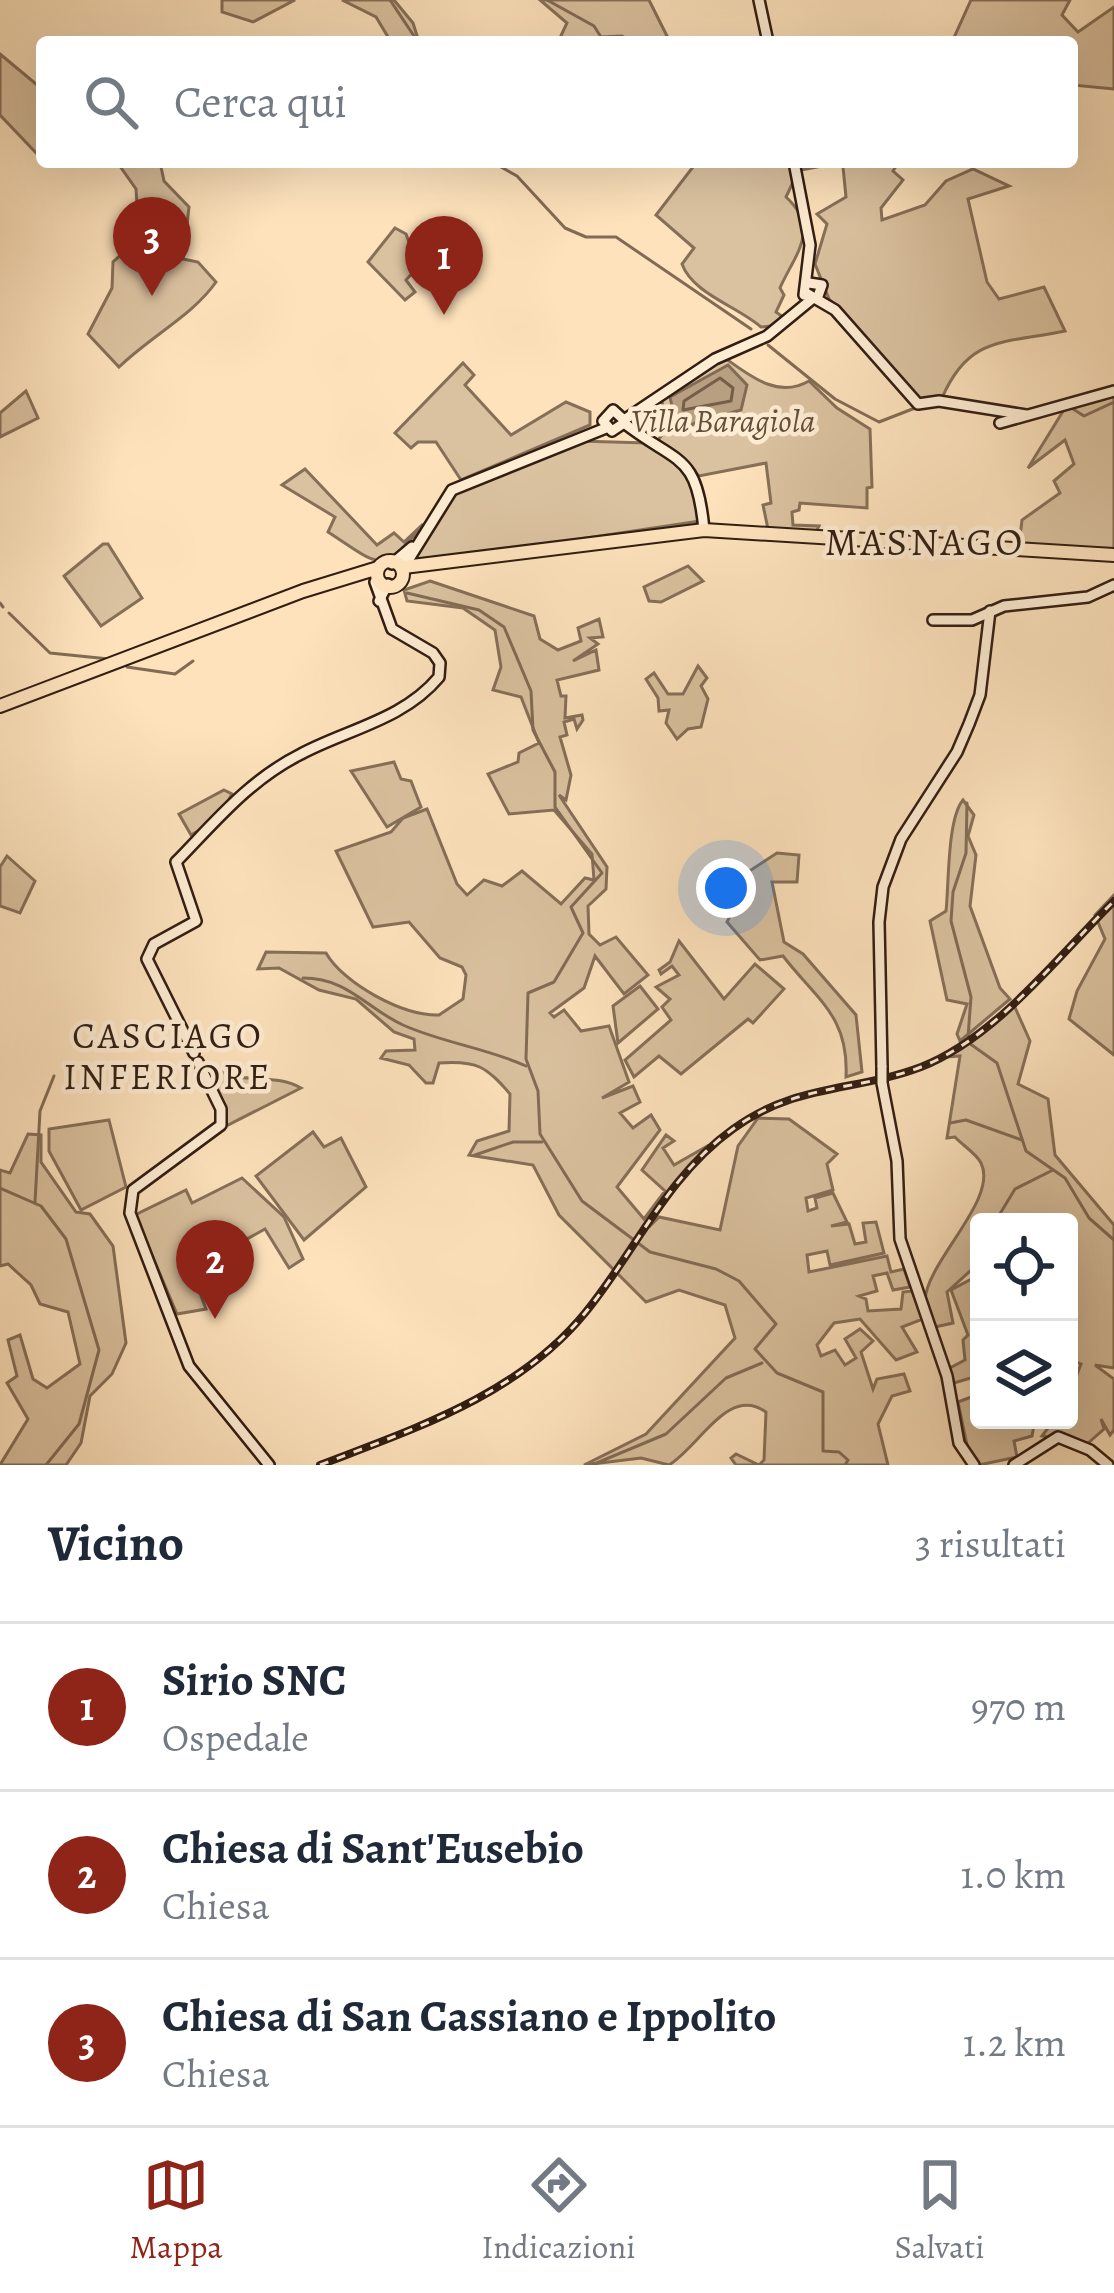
<!DOCTYPE html>
<html lang="it">
<head>
<meta charset="utf-8">
<style>
	:root { --surface:#fff; --page:#f6f6f7; --text:#1f2937; --muted:#747a83; --line:#e0e1e3; --accent:#8f2418 }
	body { margin:0; font-family:Alegreya,serif; background:var(--page); color:var(--text) }
	.controls { position:absolute; right:36px; bottom:36px; display:grid; overflow:hidden; border-radius:12px; box-shadow:0 12px 48px #0002 }
	.controls button { width:108px; height:108px; display:grid; place-items:center; padding:0; border:0; border-bottom:3px solid var(--line); background:var(--surface); color:var(--text); font:60px sans-serif }
	.you { position:absolute; left:726px; top:888px; width:42px; height:42px; margin:-30px; border:9px solid #fff; border-radius:50%; background:#1a73e8; box-shadow:0 0 0 18px #1a73e833 }
	.badge { display:grid; place-items:center; width:78px; height:78px; border-radius:50%; background:var(--accent); color:#fff; font-size:39px; font-weight:700 }
	.pin { position:absolute; translate:-50% -99px; filter:drop-shadow(0 3px 6px #0008) }
	.pin::after { content:''; position:absolute; top:63px; width:42px; height:36px; background:inherit; clip-path:polygon(0 0,100% 0,50% 100%) }
	.list { margin:0; padding:0; list-style:none }
	h2 { display:flex; justify-content:space-between; align-items:center; height:156px; margin:0; padding:0 48px; font-size:51px }
	h2 small { font-size:39px; font-weight:400; color:var(--muted) }
	.list li { display:grid; grid-template-columns:78px 1fr auto; gap:36px; align-items:center; box-sizing:border-box; height:168px; padding:0 48px; border-top:3px solid var(--line) }
	.list b { display:block; font-size:45px; white-space:nowrap }
	.list p { margin:0; font-size:39px; white-space:nowrap; color:var(--muted) }
	.list em { font-size:39px; font-style:normal; color:var(--muted) }
	.icon { flex:none; width:66px; height:66px; fill:none; stroke:currentColor; stroke-width:2; stroke-linecap:round; stroke-linejoin:round }
	.map { position:relative; flex:none; width:1114px; height:1465px; overflow:hidden }
	.search { position:absolute; background:var(--surface); box-shadow:0 12px 48px #0002; left:36px; right:36px; top:36px; height:132px; display:flex; align-items:center; gap:30px; box-sizing:border-box; padding:0 42px; border-radius:12px; color:var(--muted); font-size:45px }
	.sheet { height:660px; background:var(--surface) }
	nav { display:flex; justify-content:space-around; align-items:center; box-sizing:border-box; height:168px; border-top:3px solid var(--line); background:var(--surface); font-size:33px; color:var(--muted) }
	nav a { display:grid; justify-items:center; gap:6px }
	nav .on { color:var(--accent) }
	.map>svg:first-child { display:block }
</style>
</head>
<body>
<div class="map">
<svg width="1114" height="1465" viewBox="0 0 1114 1465">
	<rect width="100%" height="100%" fill="#fde2bc"/>
	<filter id="stains"><feTurbulence type="fractalNoise" baseFrequency=".00167" numOctaves="4"/><feColorMatrix values="0 0 0 0 .2 0 0 0 0 .09 0 0 0 0 .02 0 0 0 .5 -.17"/></filter>
	<radialGradient id="worn" r=".72"><stop offset=".6" stop-color="#630" stop-opacity="0"/><stop offset="1" stop-color="#630" stop-opacity=".3"/></radialGradient>
	<!-- green -->
	<g fill="#dac19f" stroke="#866f58" stroke-width="3">
		<path d="M222,0h73l-42,22 -31,-10z"/>
		<path d="M342,0h52l19,23 6,19h-28l-15,-25z"/>
		<path d="M540,0h109l21,42h-112l9,-19z"/>
		<path d="M971,0h99l-8,15 16,17 36,-25v82l-42,-4v-43h-120z"/>
		<path d="M0,54l42,35 -3,67 -39,-41z"/>
		<path d="M117,162h43l4,19 25,26 -6,52 15,3 18,20c-23,33 -65,54 -97,85l-31,-33 24,-46 1,-26 26,-24 -3,-49z"/>
		<path d="M790,162l4,18 -8,17c36,33 7,60 -6,91l4,7 -8,17 7,5 -16,14 3,-5 -9,1c-24,-21 -68,-33 -79,-63l12,-16 -38,-33 40,-52z"/>
		<path d="M799,162h100l-6,9 10,9 -22,28 1,12 43,-15 21,-24 27,-12 36,17 -41,13 19,83 12,17 45,-12 21,44c-61,13 -96,4 -123,67l-22,2 -91,-101 -14,-35 12,-40 -10,-10 29,-17 -3,-30 -5,-4 -37,7z"/>
		<path d="M395,228l11,6 12,33 -12,13 9,12 -10,8 -37,-38z"/>
		<path d="M725,358c25,18 53,41 84,23l28,27 33,21 2,58 -5,1v20l-67,-5 -1,7 -7,2 1,13 26,1 -3,6 -48,-3 -5,-24 8,-2 -5,-40 -67,13 -41,-36 13,-17 -11,-25z"/>
		<path d="M463,363l11,12 -9,10 46,50 55,-33 24,10v13l-129,55 -25,-38h-18l-7,6 -16,-15z"/>
		<path d="M26,391l12,27 -38,19v-24z"/>
		<path d="M1114,394v156l-95,-5 3,-25 38,-27 -6,-12 20,-17 -9,-24 -37,28 37,-60z"/>
		<path d="M578,441l69,2 42,28 11,50 -280,42 -6,-5 32,-55 16,-15z"/>
		<path d="M305,469l72,76 17,-12 10,9 18,-17 1,1c-44,49 -41,41 -95,6l7,-15 -53,-32z"/>
		<path d="M103,544h5l34,54 -41,28 -37,-50z"/>
		<path d="M688,566l15,15 -42,21 -12,-1 -5,-14z"/>
		<path d="M430,581l104,35 6,23 18,11 23,-9 -3,-13 21,-9 4,18 -13,1 8,6 -25,17 23,-11 3,20 -42,10 4,16h5l-1,22 17,-3 1,5 -6,9 -3,-10 -10,3 3,13 -7,2 11,38 -5,25 -7,-5 48,72 -1,22 -18,17 1,28 11,11 16,-8 32,38 -24,19 -29,-38 -11,32 -34,25 4,4 10,-7 17,21 28,-5 20,56 -27,16 31,-12 7,16 -20,11 13,15 18,-13 9,15 -43,57 27,32 21,-28 -23,-21 24,-35 8,6 -11,7 11,17 35,-20 -62,76 3,5 9,-9 61,13 18,-84 20,-28 31,1 48,35 -10,10 6,26 -27,8 2,13 9,-3 -2,-10 18,-5 14,29 -16,4 18,-2 6,20 11,-2 -3,-19 13,-1 8,31 -54,12 -3,-14 -20,4 2,17 78,-16 4,16 13,-3 6,18 -17,3 -6,-17 -14,3 4,15 -18,5 7,3 2,12 33,-2 2,-17 9,-1 11,28 -21,8 15,25 -21,8 -36,-41 -26,4 -17,22 4,11 14,-6 10,15 11,-7 -11,-19 15,-10 13,12 -12,11 12,37 4,-10 27,-5 6,17 -18,5 -14,28 10,41h-152l-5,-7 5,-4 23,11 5,-5 2,-48c-38,-27 -66,34 -97,53l-28,-7 -57,7 62,-31 89,-96 -10,-33 -46,-15 -33,12 -87,-87 -26,-50 -64,-10 8,-14 32,-10 1,-37c-23,-27 -33,-34 -71,-31l-6,20h-7l-17,-18 -28,-7 5,-7 29,-1 -1,-11 -20,-7 -38,-33 -37,-9 -40,-22 -21,1 8,-17 60,1c17,30 76,63 113,62l24,-16 3,-24 -4,-8 -22,-9 -31,-36 -36,5 -37,-76 55,-19 12,-14 24,-9 30,75 10,11 17,-15 18,6 20,-15 39,33 24,-26 9,2 -2,-26 -38,-44 -45,4 -21,-40 30,-12 1,-9 20,-10 -18,-46 -28,-7 8,-23 -6,-37 -32,-22 -56,-7 -3,-11z"/>
		<path d="M698,666l9,12 -6,8 7,13 -7,28 -13,2 -11,10 -11,-16 3,-13 -10,1 -1,-13 -12,-19 8,-6 14,21h15z"/>
		<path d="M394,762l7,17 10,2 10,26 -34,20 -36,-56z"/>
		<path d="M224,790l8,4 -14,25 -27,16 -12,-21z"/>
		<path d="M963,800l11,15 -6,21 8,19 -6,51 30,82 10,11 -50,42 -3,-7 10,-30 -20,-4 -17,-79 16,-10c3,-26 1,-92 17,-111z"/>
		<path d="M777,853l22,2 -2,27h-25l12,60 19,12 53,61 6,57 -16,5c3,-61 -29,-77 -63,-121l-23,4 -33,-38 8,-16 -19,-30 17,-13 15,9z"/>
		<path d="M7,856l28,25 -15,32 -20,-7v-39z"/>
		<path d="M1114,895v160l-45,-36 8,-28 28,-52 -10,-24z"/>
		<path d="M679,941l45,58 31,-35 29,25 -31,34 -5,-4 -67,55 -22,-18 -25,21 -9,-17 46,-40 -9,-13 8,-8 -14,-12 23,-12 -7,-9 -11,8 -2,-4 11,-8z"/>
		<path d="M640,986l18,23 -40,34 -5,-37z"/>
		<path d="M1013,1003l17,38 -12,43 30,15 7,56 59,70v143l-19,-3 19,14v51l-4,5 -9,-16 3,10 -17,15 -45,-8 12,-16h15v-25l12,-31 -12,-5v-137h-90v41l-32,29 6,31 -18,4c-3,-7 -10,-19 -10,-27 2,-39 74,-101 56,-137 -5,-10 -19,-18 -26,-26l-8,1 13,-82 -13,1z"/>
		<path d="M220,1071c25,13 56,2 81,17l-75,38 -15,-46z"/>
		<path d="M109,1120l17,67 -45,23 -32,-59v-22z"/>
		<path d="M313,1132l11,15 17,-9 25,49 -62,53 -48,-64z"/>
		<path d="M28,1134l13,1v27l35,50 14,2 23,32 13,97 -14,31 -22,22 -9,47 -15,22h-66l28,-46 -21,-36 10,-7 -9,-36 12,-5 13,44 14,9 33,-24 -12,-52 -28,-8 -9,-19 -23,-21 -8,2v-96l10,3z"/>
		<path d="M242,1178l42,39 19,42 -14,9 -24,-39 -65,36 10,23 -10,5 6,16 -29,5 -42,-99 51,-25 6,13z"/>
		<path d="M979,1275v109l-5,-7 -20,6 -6,-14 17,-9 -2,-20 5,-5 -17,-45z"/>
		<path d="M979,1394v26h56l-3,16 -18,5 3,16 -38,8 -12,-20 -9,-43z"/>
	</g>
	<!-- water -->
	<path fill="#b89f82" stroke="#826b55" stroke-width="3" d="M728,365l19,20 -6,25 -46,13 -17,11 -8,-37z"/>
	<g fill="none" stroke-linecap="round" stroke-linejoin="round">
		<!-- shore -->
		<path stroke="#755e4a" stroke-width="3" d="M720,378l13,10 -2,13 -48,9 1,-9z"/>
		<!-- stream -->
		<g stroke="#826b55" stroke-width="3">
			<path d="M390,0l28,42"/>
			<path d="M547,0l47,26 7,11 21,-1 10,6"/>
			<path d="M492,162l25,14 48,52 21,9h30l135,92"/>
			<path d="M768,345l67,54 44,23 36,-14"/>
			<path d="M1073,409l11,7 30,-14"/>
			<path d="M407,593l72,17 25,17 27,64 2,39 22,42v35l47,66 -31,34 12,26 -29,49 -26,11 -2,66 12,32 2,43 42,67 68,51 66,17 23,12 37,43 -21,25 22,24 46,19v59l16,1 9,8 -3,5"/>
			<path d="M0,603l3,4"/>
			<path d="M9,613l41,40 59,6"/>
			<path d="M127,667l48,7 18,-13"/>
			<path d="M967,803l-1,50 -13,39 -2,29 20,76 -3,40"/>
			<path d="M303,978c45,0 63,30 100,47 40,18 84,23 123,41"/>
			<path d="M969,1043l28,20 29,88 39,27 24,40 25,22"/>
			<path d="M950,1123l16,-3 56,20"/>
			<path d="M475,1155l38,-13h29"/>
			<path d="M0,1188l41,18 25,33 33,111 -20,74 -33,41"/>
			<path d="M35,1202l5,-91 14,-35"/>
			<path d="M995,1222l20,-33 38,-19"/>
			<path d="M592,1465l74,-31 60,-56 36,-15"/>
		</g>
		<defs>
			<g id="secondary">
				<path d="M759,0l9,42"/>
				<path d="M794,162l16,83 -6,50"/>
				<path d="M809,283l13,2 -5,14"/>
				<path d="M806,293l29,17 83,94 21,-3 87,14"/>
				<path d="M624,420l91,-61 52,-23 45,-37"/>
				<path d="M624,423c54,42 73,29 80,107"/>
				<path d="M624,423l-12,8 -9,-10 10,-11 11,10"/>
				<path d="M1000,423l114,-32"/>
				<path d="M392,564l20,-17"/>
				<path d="M404,567l48,-77 154,-62"/>
				<path d="M379,601l9,-17"/>
				<path d="M933,620h39l32,-14 84,-9 26,-12"/>
				<path d="M194,1053l-47,-94 7,-15 42,-23 -20,-59c39,-40 73,-82 125,-108 47,-25 102,-34 138,-77l1,-14 -7,-10 -41,-24 -17,-47"/>
				<path d="M198,1062l23,47v16l-88,65 -3,23 59,153 80,99"/>
				<path d="M882,1067l-3,-145 4,-35 18,-48 56,-87 12,-28 11,-29 10,-84"/>
				<path d="M882,1083l15,78 3,78 47,137 12,67 15,22"/>
				<path d="M1014,1465l44,-28 32,13 18,15"/>
			</g>
			<g id="primary">
				<circle cx="390" cy="574" r="13"/>
				<path d="M404,567l300,-37 410,25"/>
				<path d="M0,706l303,-115 75,-23"/>
			</g>
		</defs>
		<!-- secondary casing -->
		<use href="#secondary" stroke="#321d12" stroke-width="14"/>
		<!-- primary casing -->
		<use href="#primary" stroke="#321d12" stroke-width="16"/>
		<!-- secondary -->
		<use href="#secondary" stroke="#feecd3" stroke-width="9"/>
		<!-- primary -->
		<use href="#primary" stroke="#fde2bc" stroke-width="12"/>
		<defs>
			<path id="rail" d="M320,1465c96,-37 198,-70 265,-152 50,-61 82,-137 148,-184 63,-46 122,-37 188,-62 76,-30 136,-110 193,-166"/>
		</defs>
		<!-- rail casing -->
		<use href="#rail" stroke="#321d12" stroke-width="8"/>
		<!-- rail -->
		<use href="#rail" stroke="#feecd3" stroke-width="3" stroke-dasharray="9" stroke-linecap="butt"/>
		<defs>
			<path id="secondary-bridge" d="M882,1067v16"/>
		</defs>
		<!-- secondary-bridge casing -->
		<use href="#secondary-bridge" stroke="#321d12" stroke-width="14" stroke-linecap="butt"/>
		<!-- secondary-bridge -->
		<use href="#secondary-bridge" stroke="#feecd3" stroke-width="9"/>
	</g>
	<g text-anchor="middle" dominant-baseline="central" stroke-width="9" stroke-linejoin="round" paint-order="stroke">
		<!-- park labels -->
		<g font-size="33" font-style="italic" fill="#644e3c" stroke="#feecd3">
			<text x="723" y="420">Villa Baragiola</text>
		</g>
		<!-- neighbourhood labels -->
		<g font-size="36" letter-spacing="3" fill="#321d12" stroke="#feecd3">
			<text x="168" y="1035">CASCIAGO<tspan x="168" dy="41">INFERIORE</tspan></text>
		</g>
		<!-- quarter labels -->
		<g font-size="39" letter-spacing="3" fill="#321d12" stroke="#feecd3">
			<text x="925" y="541">MASNAGO</text>
		</g>
	</g>
	<rect width="100%" height="100%" filter="url(#stains)"/>
	<rect width="100%" height="100%" fill="url(#worn)"/>
</svg>
<div class="controls">
<button><svg class="icon" aria-label="locate" viewBox="0 0 24 24"><circle cx="12" cy="12" r="6"/><path d="M12 2v4M12 18v4M2 12h4M18 12h4"/></svg></button>
<button><svg class="icon" aria-label="layers" viewBox="0 0 24 24"><path d="M12 4l9 5-9 5-9-5zM3 14l9 5 9-5"/></svg></button>
</div>
<div class="you"></div>
<div class="pin badge" style="left:444px;top:315px">1</div>
<div class="pin badge" style="left:215px;top:1319px">2</div>
<div class="pin badge" style="left:152px;top:296px">3</div>
<div class="search"><svg class="icon" aria-label="search" viewBox="0 0 24 24"><circle cx="10" cy="10" r="6"/><path d="M15 15l6 6"/></svg>Cerca qui</div>
</div>
<section class="sheet">
<h2>Vicino<small>3 risultati</small></h2>
<ul class="list">
<li><span class="badge">1</span><div><b>Sirio SNC</b><p>Ospedale</p></div><em>970 m</em></li>
<li><span class="badge">2</span><div><b>Chiesa di Sant'Eusebio</b><p>Chiesa</p></div><em>1.0 km</em></li>
<li><span class="badge">3</span><div><b>Chiesa di San Cassiano e Ippolito</b><p>Chiesa</p></div><em>1.2 km</em></li>
</ul>
</section>
<nav>
<a class="on"><svg class="icon" aria-label="map" viewBox="0 0 24 24"><path d="M3 6l6-2 6 2 6-2v14l-6 2-6-2-6 2zM9 4v14M15 6v14"/></svg>Mappa</a>
<a><svg class="icon" aria-label="directions" viewBox="0 0 24 24"><path d="M12 3l9 9-9 9-9-9zM9 14v-3h6M13 9l2 2-2 2"/></svg>Indicazioni</a>
<a><svg class="icon" aria-label="saved" viewBox="0 0 24 24"><path d="M7 4h10v16l-5-4-5 4z"/></svg>Salvati</a>
</nav>
</body>
</html>
